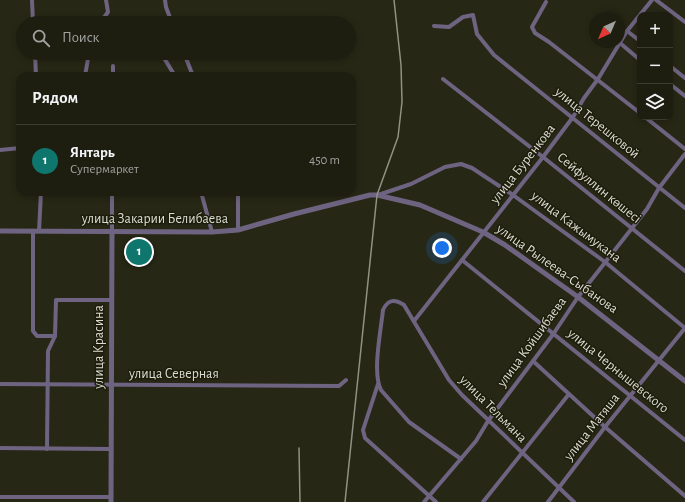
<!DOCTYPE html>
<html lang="ru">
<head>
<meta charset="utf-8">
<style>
	:root { --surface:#1d1d10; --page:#252619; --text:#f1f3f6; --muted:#a0a29f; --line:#3b3b30; --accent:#0f766e }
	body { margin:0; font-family:"Alegreya Sans",sans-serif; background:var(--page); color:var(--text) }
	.controls { position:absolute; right:12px; top:12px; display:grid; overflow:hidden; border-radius:8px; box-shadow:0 2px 6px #0003 }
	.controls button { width:36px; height:36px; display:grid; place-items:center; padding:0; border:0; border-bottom:1px solid var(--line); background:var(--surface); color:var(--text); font:20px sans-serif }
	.compass { position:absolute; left:589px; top:12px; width:36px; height:36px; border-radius:50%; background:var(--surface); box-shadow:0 2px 6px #0003; rotate:224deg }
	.you { position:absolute; left:442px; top:248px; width:14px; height:14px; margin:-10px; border:3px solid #fff; border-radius:50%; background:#1a73e8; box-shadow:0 0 0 6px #1a73e833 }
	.badge { display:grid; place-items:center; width:26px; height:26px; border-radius:50%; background:var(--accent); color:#fff; font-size:13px; font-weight:700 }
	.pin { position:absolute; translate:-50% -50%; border:2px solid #fff; box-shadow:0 1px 4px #0006 }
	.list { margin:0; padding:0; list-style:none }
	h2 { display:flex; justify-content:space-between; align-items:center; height:52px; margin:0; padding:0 16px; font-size:17px }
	h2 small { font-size:13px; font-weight:400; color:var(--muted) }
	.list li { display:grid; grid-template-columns:26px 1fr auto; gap:12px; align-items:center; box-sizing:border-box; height:72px; padding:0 16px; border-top:1px solid var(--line) }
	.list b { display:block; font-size:15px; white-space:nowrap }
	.list p { margin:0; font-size:13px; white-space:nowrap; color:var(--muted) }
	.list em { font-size:13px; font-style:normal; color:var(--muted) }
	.icon { flex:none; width:22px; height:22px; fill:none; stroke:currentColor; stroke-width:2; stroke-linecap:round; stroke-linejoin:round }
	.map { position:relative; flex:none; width:685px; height:502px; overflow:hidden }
	.search { position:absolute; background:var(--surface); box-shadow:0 2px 6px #0003; left:16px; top:16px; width:340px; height:44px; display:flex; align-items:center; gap:10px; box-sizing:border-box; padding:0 14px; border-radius:22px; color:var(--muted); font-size:15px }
	.panel { position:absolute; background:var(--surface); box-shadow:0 2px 6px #0003; left:16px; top:72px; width:340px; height:124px; border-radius:12px }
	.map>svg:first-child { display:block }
</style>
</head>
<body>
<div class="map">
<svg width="685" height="502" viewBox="0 0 685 502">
	<rect width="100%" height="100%" fill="#272715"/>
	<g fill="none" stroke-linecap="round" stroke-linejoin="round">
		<!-- minor -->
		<g stroke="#6e6481" stroke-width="4">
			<path d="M32,0l1,23"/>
			<path d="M165,0l1,7 6,16"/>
			<path d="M656,0l29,22"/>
			<path d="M546,2l-14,25 3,6 14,9 91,71"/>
			<path d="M100,23l8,-11 -2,-12"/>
			<path d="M434,26l15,1 14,-10 10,-2 4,19 17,21 191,153"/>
			<path d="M627,31l13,10"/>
			<path d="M620,43l20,17"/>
			<path d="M35,53l1,23"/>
			<path d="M161,53l14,23"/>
			<path d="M184,53l9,23"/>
			<path d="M670,66l15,12"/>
			<path d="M85,76l4,-23"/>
			<path d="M113,76v-10"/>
			<path d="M443,79l100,78 142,114"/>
			<path d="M670,84l15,12"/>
			<path d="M645,117l40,32"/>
			<path d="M0,150l20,-2"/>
			<path d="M201,192l11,40"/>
			<path d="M238,192v38"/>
			<path d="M378,195l33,-11 34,-17 16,-3 11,4 41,27 92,67 80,66"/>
			<path d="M33,231v100l4,5h18"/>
			<path d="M39,231l2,-39"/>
			<path d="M112,231v-39"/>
			<path d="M462,260l223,180"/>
			<path d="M414,321l129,-164 30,-40 11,-19 14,-19 29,-48 25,-31"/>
			<path d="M533,361l72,66 80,69"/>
			<path d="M0,384l339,2 7,-6"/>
			<path d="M378,384l-15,46 2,8 71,64"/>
			<path d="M0,448l110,1"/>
			<path d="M47,449l1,-98 7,-15 1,-36h55"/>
			<path d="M461,459l-52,-37 -28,-32c-9,-17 0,-60 2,-80 5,-11 12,-11 21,-5l45,75 13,15 112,107"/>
			<path d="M0,497h111"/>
			<path d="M424,502l52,-61 12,-20 66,-88 24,-36 69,-88 12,-21 26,-34"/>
			<path d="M483,502l86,-108"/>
			<path d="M548,502l57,-75 80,-99"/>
		</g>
		<!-- tertiary -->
		<g stroke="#6e6481" stroke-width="5">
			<path d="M0,231l212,1 26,-2 56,-16 76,-19h7l43,10 63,27 22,13 73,52 107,84"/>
			<path d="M111,502l1,-271"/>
		</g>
		<!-- rail -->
		<g stroke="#929284" stroke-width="1.5">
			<path d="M299,448l1,54"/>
			<path d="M345,502l32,-307 21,-58 4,-35 -1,-37 -7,-65"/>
		</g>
	</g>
	<g text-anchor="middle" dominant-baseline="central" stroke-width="3" stroke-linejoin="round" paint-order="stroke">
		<!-- street labels -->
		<g font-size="14" fill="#dbdbd0" stroke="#1d1d0c">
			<text transform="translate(597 123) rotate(39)">улица Терешковой</text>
			<text transform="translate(523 164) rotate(-52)">улица Буренкова</text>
			<text transform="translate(599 188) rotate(39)">Сейфуллин көшесі</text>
			<text x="155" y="219">улица Закарии Белибаева</text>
			<text transform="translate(576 227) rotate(37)">улица Кажымукана</text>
			<text transform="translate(557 269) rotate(35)">улица Рылеева-Сыбанова</text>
			<text transform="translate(532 342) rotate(-54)">улица Койшибаева</text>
			<text transform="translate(99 347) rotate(-90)">улица Красина</text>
			<text transform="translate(618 371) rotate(39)">улица Чернышевского</text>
			<text x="174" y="374">улица Северная</text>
			<text transform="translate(493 409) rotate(45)">улица Тельмана</text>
			<text transform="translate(592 427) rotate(-52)">улица Матяша</text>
		</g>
	</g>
</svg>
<div class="controls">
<button>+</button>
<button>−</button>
<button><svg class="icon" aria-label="layers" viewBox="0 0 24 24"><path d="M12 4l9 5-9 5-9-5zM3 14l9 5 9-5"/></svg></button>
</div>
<svg class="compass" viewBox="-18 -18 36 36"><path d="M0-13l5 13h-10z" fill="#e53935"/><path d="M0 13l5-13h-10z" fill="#a0a29f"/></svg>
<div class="you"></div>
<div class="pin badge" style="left:139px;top:252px">1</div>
<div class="search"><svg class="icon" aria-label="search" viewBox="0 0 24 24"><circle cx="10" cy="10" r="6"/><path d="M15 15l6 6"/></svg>Поиск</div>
<section class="panel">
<h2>Рядом<small></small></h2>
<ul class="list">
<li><span class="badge">1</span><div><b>Янтарь</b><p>Супермаркет</p></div><em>450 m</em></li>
</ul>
</section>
</div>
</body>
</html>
